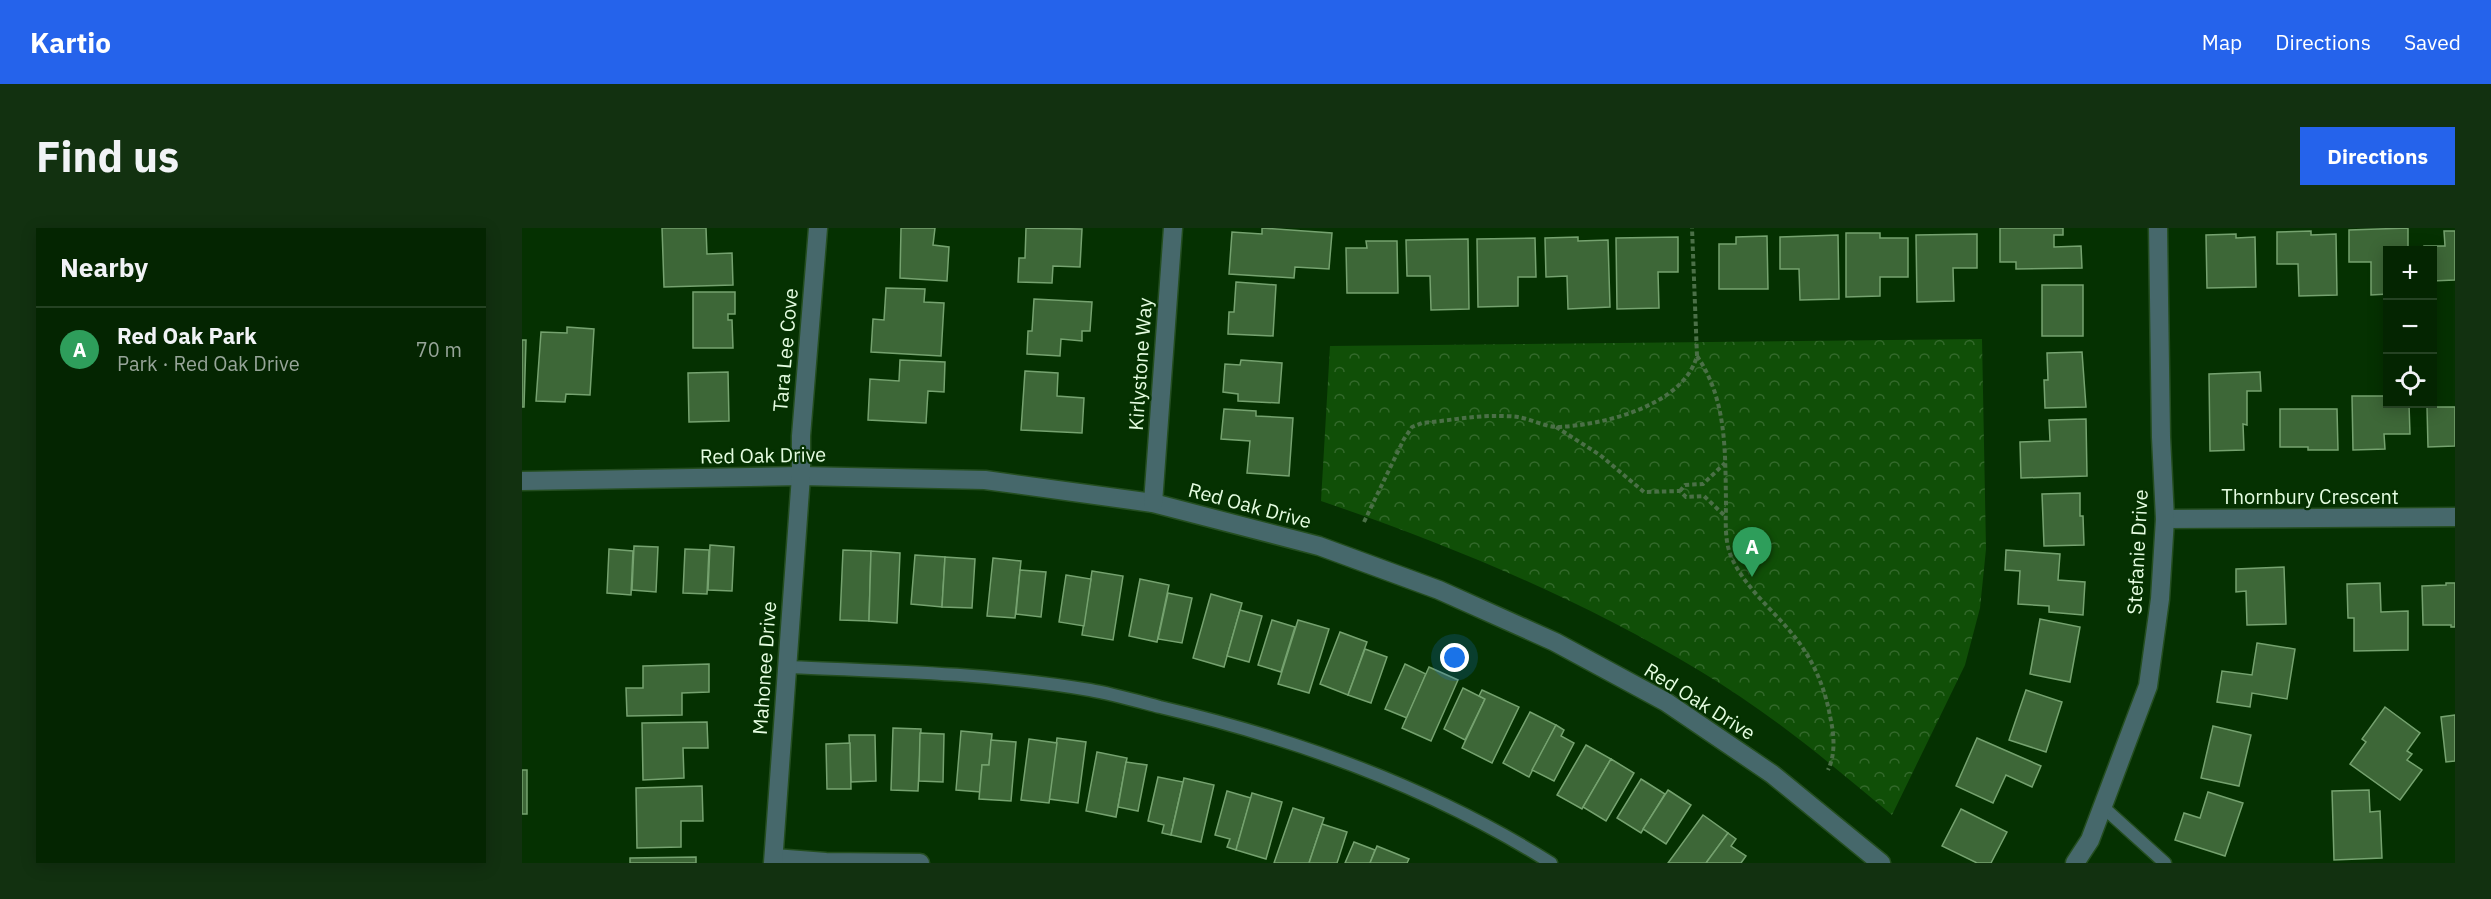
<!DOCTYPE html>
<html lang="en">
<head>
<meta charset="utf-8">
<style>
	:root { --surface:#042501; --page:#123110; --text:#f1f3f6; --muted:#97a599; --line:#254223; --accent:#2563eb }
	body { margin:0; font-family:"IBM Plex Sans",sans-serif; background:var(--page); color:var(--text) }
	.controls { position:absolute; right:18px; top:18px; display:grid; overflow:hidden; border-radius:0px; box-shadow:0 3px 15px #0003 }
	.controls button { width:54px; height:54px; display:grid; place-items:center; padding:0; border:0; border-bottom:2px solid var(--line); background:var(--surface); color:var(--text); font:30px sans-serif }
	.you { position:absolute; left:933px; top:430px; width:21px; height:21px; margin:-15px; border:4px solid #fff; border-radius:50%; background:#1a73e8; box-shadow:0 0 0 9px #1a73e833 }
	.badge { display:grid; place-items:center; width:39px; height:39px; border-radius:50%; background:var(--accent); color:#fff; font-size:20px; font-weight:700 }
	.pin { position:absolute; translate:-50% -50px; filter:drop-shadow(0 2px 3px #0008) }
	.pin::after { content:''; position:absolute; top:32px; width:21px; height:18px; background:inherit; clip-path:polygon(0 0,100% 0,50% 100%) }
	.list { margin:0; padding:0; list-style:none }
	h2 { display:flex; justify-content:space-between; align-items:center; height:78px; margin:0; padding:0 24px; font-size:26px }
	h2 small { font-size:20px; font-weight:400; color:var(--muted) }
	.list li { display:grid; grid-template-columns:39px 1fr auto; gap:18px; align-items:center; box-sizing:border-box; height:84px; padding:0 24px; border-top:2px solid var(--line) }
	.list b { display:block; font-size:22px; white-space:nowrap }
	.list p { margin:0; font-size:20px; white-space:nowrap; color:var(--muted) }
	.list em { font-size:20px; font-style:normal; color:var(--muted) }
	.icon { flex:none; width:33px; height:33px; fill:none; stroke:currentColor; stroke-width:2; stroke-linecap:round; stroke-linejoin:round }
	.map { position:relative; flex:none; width:1933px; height:635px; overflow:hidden; border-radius:0px }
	header { display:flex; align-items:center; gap:36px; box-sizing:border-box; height:84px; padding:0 30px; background:var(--accent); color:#fff }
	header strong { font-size:28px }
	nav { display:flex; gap:33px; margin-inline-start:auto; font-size:21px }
	.intro { display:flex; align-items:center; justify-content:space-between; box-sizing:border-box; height:144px; padding:0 36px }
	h1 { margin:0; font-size:42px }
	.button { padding:15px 27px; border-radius:0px; background:var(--accent); color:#fff; font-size:21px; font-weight:700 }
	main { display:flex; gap:36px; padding:0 36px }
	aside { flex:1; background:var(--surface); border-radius:0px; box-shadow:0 3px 15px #0003 }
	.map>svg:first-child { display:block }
</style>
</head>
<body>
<header>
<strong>Kartio</strong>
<nav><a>Map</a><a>Directions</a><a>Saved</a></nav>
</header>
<div class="intro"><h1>Find us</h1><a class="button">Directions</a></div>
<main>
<aside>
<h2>Nearby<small></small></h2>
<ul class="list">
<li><span class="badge" style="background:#2e9e5b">A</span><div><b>Red Oak Park</b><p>Park · Red Oak Drive</p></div><em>70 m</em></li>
</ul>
</aside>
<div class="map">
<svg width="1933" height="635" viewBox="0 0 1933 635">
	<defs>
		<pattern id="forest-crowns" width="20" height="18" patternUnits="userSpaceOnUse" patternTransform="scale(1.5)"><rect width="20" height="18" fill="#104f07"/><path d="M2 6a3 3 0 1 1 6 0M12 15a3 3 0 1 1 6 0" fill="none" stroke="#33692b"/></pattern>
	</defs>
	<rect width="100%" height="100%" fill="#053101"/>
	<!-- forest -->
	<path fill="url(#forest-crowns)" d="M1460,111l4,210 -6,59 -15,57 -73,150c-61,-51 -123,-103 -192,-144 -120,-72 -247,-125 -379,-170l9,-155z"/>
	<!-- building -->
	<g fill="#3d6737" stroke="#75a26f" stroke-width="1.5">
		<path d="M140,0h44l1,26 25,-1 1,32 -69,2z"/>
		<path d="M379,0h34l-2,17 16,2 -2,34 -47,-3z"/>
		<path d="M504,0l56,1 -2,38 -27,-1 -1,17 -34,-1 1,-24h6z"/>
		<path d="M740,0l70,5 -3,36 -34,-2 -1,11 -65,-4 3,-42 30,2z"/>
		<path d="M1478,0h63v7h-9v12l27,-1 1,22 -66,1v-7h-16z"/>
		<path d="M1886,0v22h-20v44l-17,1v-33h-22v-32z"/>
		<path d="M1789,3v4l25,-1 1,61 -38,1 -1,-32h-21v-32z"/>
		<path d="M1922,3h11v49l-23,1v-31h-8v-4h21z"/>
		<path d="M1324,5h34v5h28v39h-28v19l-34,1z"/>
		<path d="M1455,6v34h-24l1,33 -37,1 -1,-67z"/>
		<path d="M1714,6v4l19,-1 1,50 -49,1 -1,-53z"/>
		<path d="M1316,7l1,64 -39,1 -1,-31h-19v-32z"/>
		<path d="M1245,8l1,53h-49v-45h17v-7z"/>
		<path d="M1056,9v4l30,-1 2,67 -42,2 -1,-33 -21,1 -1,-39z"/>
		<path d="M1156,9v35h-20l1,36 -42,1 -1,-71z"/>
		<path d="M1013,10l1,39h-18v29l-40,1 -1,-68z"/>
		<path d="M946,11l1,70 -38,1 -1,-34h-23l-1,-36z"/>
		<path d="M844,13h31l1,52h-51l-1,-45h21z"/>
		<path d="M714,54l40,3 -3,51 -45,-2 1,-22h5z"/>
		<rect x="1520" y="57" width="41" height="51"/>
		<path d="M364,60l39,1 -1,13 20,1 -3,53 -70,-4 2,-33 11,1z"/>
		<path d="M171,64h42v22h-7v6h4l1,28h-40z"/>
		<path d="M512,71l58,3 -2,29h-8v10l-21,-2 -1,17 -33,-2 1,-23h4z"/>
		<path d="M45,99l27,2 -4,66 -24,-1 -1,8 -29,-1 5,-69 26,1z"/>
		<path d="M0,112h4l-2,67h-2z"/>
		<path d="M1560,124l4,55 -41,1 -1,-28h4l-1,-27z"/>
		<path d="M378,132l45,2 -1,30 -16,-1 -2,32 -58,-3 2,-41 29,2z"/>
		<path d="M719,132l41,3 -3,40 -41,-2v-7l-15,-2 2,-28 15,1z"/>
		<path d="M503,143l33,2 -1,23 27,2 -2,35 -61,-3z"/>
		<path d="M206,144l1,49 -40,1 -1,-49z"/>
		<path d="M1738,144l1,19h-14v34l-4,-1 1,26 -34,1 -1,-77z"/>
		<path d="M1830,168h36v8h21l1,30h-26l1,15 -32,1z"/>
		<path d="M1905,179h28v39l-27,1z"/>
		<path d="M702,181l32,2v5l37,2 -4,58 -42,-3 3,-32 -29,-2z"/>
		<path d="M1758,181h57l1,41h-30v-3h-28z"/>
		<path d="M1564,191l1,57 -66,2 -1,-36 30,-1 -1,-21z"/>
		<path d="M1558,265v23h3l1,29 -40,1 -2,-52z"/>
		<path d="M188,317l24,2 -2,44 -24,-1z"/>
		<path d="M112,318l24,1 -2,45 -24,-2z"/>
		<path d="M87,321l24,2 -2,44 -24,-2z"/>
		<path d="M163,321l24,1 -2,44 -24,-1z"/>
		<path d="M321,322l28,1 -2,70 -29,-1z"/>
		<path d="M1484,322l54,4 -2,26 27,2 -2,33 -34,-3v-6l-31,-2 2,-33 -15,-1z"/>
		<path d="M349,323l29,2 -3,70 -28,-2z"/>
		<path d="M393,327l30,2 -3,50 -31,-3z"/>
		<path d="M423,329l30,2 -3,49 -30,-1z"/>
		<path d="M471,330l28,3 -6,57 -28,-2z"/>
		<path d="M1762,339l2,57 -39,1 -1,-34 -10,1v-23z"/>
		<path d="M498,342l26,2 -5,45 -25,-3z"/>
		<path d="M570,343l31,5 -10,64 -31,-5z"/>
		<path d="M544,347l25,4 -7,47 -25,-4z"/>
		<path d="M618,351l29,6 -12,57 -28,-6z"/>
		<path d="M1858,355l1,29 27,-1v39l-54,1v-33h-6l-1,-34z"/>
		<path d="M1924,355h9v44h-4v-2h-28l-1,-39 24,-1z"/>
		<path d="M646,365l24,5 -10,45 -24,-4z"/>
		<path d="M689,366l31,9 -18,64 -31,-9z"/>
		<path d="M718,382l22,6 -13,46 -22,-6z"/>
		<path d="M1518,391l40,8 -10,55 -40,-8z"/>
		<path d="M750,392l23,7 -14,45 -23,-7z"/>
		<path d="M776,392l31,9 -20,64 -31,-9z"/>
		<path d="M818,404l27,10 -19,53 -28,-11z"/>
		<path d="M1735,415l38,6 -8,50 -35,-6 -2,14 -33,-5 5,-31 30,4z"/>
		<path d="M843,421l22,8 -16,46 -23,-8z"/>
		<path d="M187,436v28l-27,1v22l-55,1 -1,-28h17v-22z"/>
		<path d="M883,436l21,10 -19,44 -22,-9z"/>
		<path d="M907,439l29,13 -27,61 -29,-13z"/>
		<path d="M941,460l22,11 -20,41 -21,-11z"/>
		<path d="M960,462l37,17 -27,56 -30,-15 23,-49 -6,-3z"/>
		<path d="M1504,462l36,12 -16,50 -37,-12z"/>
		<path d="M1863,479l35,26 -13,18 5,3 -5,6 15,10 -22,30 -50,-36 16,-22 -4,-3z"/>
		<path d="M1008,484l26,13 -27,52 -26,-14z"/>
		<path d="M1933,487v46l-9,1 -5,-45z"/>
		<path d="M185,494l1,26h-25l1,30 -41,2 -1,-57z"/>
		<path d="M1034,497l8,5 -3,6 13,7 -20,38 -22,-11z"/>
		<path d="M1691,498l38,9 -12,51 -38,-8z"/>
		<path d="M371,500l28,1 -3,62 -27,-1z"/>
		<path d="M439,503l31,3 -3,31h-7l-2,27 -24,-2z"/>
		<path d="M398,505l24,1 -1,48 -24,-1z"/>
		<path d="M327,507h26l1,46 -25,1z"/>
		<path d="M535,510l29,4 -8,61 -29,-4z"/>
		<path d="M1455,510l64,28 -9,21 -26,-12 -13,28 -37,-17z"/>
		<path d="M507,511l28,4 -8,60 -28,-3z"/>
		<path d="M469,512l25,2 -5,59 -32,-2 3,-34h7z"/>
		<path d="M328,515l1,46h-24l-1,-45z"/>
		<path d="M1064,517l25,14 -29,50 -25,-14z"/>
		<path d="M575,524l30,6 -11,59 -30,-6z"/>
		<path d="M1089,531l23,14 -28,48 -23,-14z"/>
		<path d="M604,534l21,3 -9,46 -20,-4z"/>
		<rect x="0" y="542" width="5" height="44"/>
		<path d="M636,549l25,5 -12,53 -9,-2 2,-8 -16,-4z"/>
		<path d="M662,550l30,7 -13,57 -30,-7z"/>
		<path d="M1119,551l24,15 -24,39 -24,-15z"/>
		<path d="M180,558l1,35h-22v26l-44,1 -1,-60z"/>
		<path d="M1146,562l23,15 -25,39 -23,-15z"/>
		<path d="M1847,562l1,22 10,-1 2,47 -48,2 -2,-69z"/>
		<path d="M705,563l24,7 -15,52 -9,-3 3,-8 -15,-4z"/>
		<path d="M1686,564l35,11 -18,53 -50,-16 9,-27 16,5z"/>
		<path d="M730,565l30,9 -16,57 -30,-9z"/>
		<path d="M771,580l31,10 -15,45h-35z"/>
		<path d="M1439,581l46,23 -16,31h-14l-35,-17z"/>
		<path d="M1181,587l25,18 -22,30h-38z"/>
		<path d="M800,596l25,8 -10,31h-28z"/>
		<path d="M1206,605l8,6 -5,7 15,10 -5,7h-35z"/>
		<path d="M832,614l21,8 -5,13h-25z"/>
		<path d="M855,618l32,13 -2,4h-37z"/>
		<path d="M174,629v6h-66v-5z"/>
	</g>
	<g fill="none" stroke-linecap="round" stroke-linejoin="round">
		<defs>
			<g id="lane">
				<path d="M264,439c101,4 204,6 304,23 23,4 47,11 70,17 137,32 272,81 391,156"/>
				<path d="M1581,579l62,56"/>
			</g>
			<g id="street">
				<path d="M0,253l279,-5 184,4 168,23 166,43 120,44 116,52 111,60 106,72 109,89"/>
				<path d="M631,275l20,-275"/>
				<path d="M1643,291l290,-2"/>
				<path d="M252,630l52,4 94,1"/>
				<path d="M251,635l28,-387v-40l17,-208"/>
				<path d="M1553,635l15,-23 58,-154 12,-87 5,-80 -4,-82 -3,-209"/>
			</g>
		</defs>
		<!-- lane casing -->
		<use href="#lane" stroke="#244e20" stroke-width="15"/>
		<!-- street casing -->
		<use href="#street" stroke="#244e20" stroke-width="21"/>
		<!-- path -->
		<g stroke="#4b7047" stroke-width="4" stroke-dasharray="4.5 3" stroke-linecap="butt">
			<path d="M1175,128c30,44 28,95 29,145 0,17 -2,39 5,55 16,38 54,62 75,97 12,19 20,41 24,63 4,18 6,37 -2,54"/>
			<path d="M1034,199l44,28 44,37 36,-1 6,6 18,-1 22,21"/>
			<path d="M1158,263l5,-6 18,-1 22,-21"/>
			<path d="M842,294l40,-83 8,-12 10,-4c24,-2 49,-7 73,-7 7,0 16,0 23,1 13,2 27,10 40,10 45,-2 125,-21 139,-71l-5,-128"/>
		</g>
		<!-- lane -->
		<use href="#lane" stroke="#46686b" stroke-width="12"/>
		<!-- street -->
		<use href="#street" stroke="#46686b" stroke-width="18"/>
	</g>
	<g text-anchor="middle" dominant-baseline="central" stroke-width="4.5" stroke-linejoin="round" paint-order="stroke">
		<!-- street labels -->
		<g font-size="20" fill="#e5fde1" stroke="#053101">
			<text transform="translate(263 122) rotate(-85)">Tara Lee Cove</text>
			<text transform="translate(618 136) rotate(-86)">Kirlystone Way</text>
			<text transform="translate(241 227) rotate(-1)">Red Oak Drive</text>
			<text x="1788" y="268">Thornbury Crescent</text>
			<text transform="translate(728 277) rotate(15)">Red Oak Drive</text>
			<text transform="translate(1615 324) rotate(-87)">Stefanie Drive</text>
			<text transform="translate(242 440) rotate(-86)">Mahonee Drive</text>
			<text transform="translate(1178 473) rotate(32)">Red Oak Drive</text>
		</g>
	</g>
</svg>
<div class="controls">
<button>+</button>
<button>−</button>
<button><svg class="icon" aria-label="locate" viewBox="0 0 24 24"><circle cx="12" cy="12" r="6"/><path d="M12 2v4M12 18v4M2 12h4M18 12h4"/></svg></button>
</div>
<div class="you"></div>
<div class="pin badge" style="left:1230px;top:349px;background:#2e9e5b">A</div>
</div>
</main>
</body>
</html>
